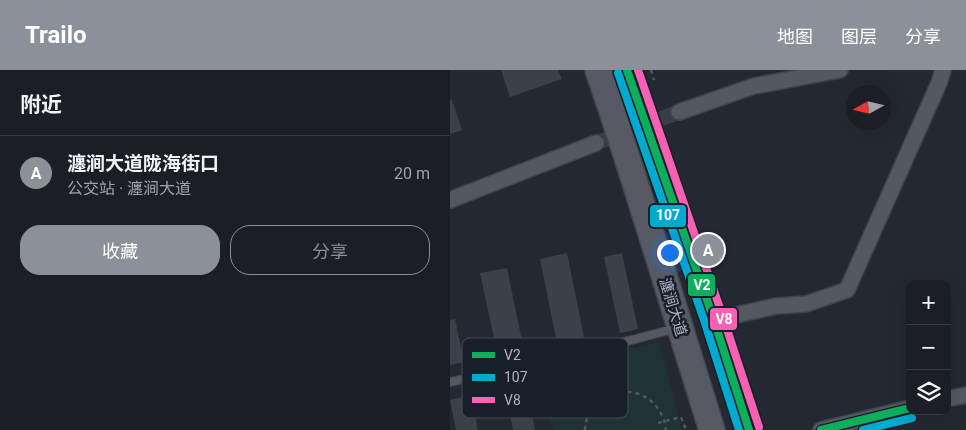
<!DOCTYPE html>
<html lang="zh">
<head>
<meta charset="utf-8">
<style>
	:root { --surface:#1b1e25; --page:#24272d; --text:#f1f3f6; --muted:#a0a2a7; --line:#393c42; --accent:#8c9099 }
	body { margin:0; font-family:Roboto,"Noto Sans SC",sans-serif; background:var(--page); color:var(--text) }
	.controls { position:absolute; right:15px; bottom:15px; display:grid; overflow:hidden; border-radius:10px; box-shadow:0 5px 20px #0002 }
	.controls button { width:45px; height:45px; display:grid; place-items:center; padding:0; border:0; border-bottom:1px solid var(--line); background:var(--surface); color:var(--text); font:25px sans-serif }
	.compass { position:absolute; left:396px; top:15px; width:45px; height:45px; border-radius:50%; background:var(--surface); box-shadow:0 5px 20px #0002; rotate:262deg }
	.you { position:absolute; left:219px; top:182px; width:18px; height:18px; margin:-12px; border:4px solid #fff; border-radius:50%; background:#1a73e8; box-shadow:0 0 0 8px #1a73e833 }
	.badge { display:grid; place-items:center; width:32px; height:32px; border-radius:50%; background:var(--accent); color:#fff; font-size:16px; font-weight:700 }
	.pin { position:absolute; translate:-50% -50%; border:2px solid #fff; box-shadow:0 1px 5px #0006 }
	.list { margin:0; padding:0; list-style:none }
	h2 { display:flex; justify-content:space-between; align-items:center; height:65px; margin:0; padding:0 20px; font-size:21px }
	h2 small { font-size:16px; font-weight:400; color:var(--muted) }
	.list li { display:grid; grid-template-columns:32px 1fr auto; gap:15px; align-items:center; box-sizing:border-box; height:75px; padding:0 20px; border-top:1px solid var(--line) }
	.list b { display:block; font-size:19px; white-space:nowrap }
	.list p { margin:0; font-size:16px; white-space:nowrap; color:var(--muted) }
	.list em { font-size:16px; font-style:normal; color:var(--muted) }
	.actions { display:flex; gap:10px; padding:15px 20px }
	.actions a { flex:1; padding:11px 0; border:1px solid var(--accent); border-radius:20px; text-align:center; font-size:18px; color:var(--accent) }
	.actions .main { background:var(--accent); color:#fff }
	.icon { flex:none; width:28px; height:28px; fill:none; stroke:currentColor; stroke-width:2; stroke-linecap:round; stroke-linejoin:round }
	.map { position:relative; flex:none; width:516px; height:360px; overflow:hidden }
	header { display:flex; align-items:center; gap:30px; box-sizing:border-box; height:70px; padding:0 25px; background:var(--accent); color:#fff }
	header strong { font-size:24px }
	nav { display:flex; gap:28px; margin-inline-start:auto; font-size:18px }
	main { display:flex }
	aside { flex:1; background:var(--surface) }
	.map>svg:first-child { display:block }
</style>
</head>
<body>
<header>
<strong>Trailo</strong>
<nav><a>地图</a><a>图层</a><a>分享</a></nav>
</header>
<main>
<aside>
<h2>附近<small></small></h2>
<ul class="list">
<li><span class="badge">A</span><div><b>瀍涧大道陇海街口</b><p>公交站 · 瀍涧大道</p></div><em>20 m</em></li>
</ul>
<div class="actions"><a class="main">收藏</a><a>分享</a></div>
</aside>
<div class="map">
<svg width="516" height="360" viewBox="0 0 516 360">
	<rect width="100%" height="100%" fill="#242831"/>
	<!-- green -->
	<path fill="#213236" d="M209,272l23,88h-129l-13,-58z"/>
	<!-- building -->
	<g fill="#3c4048">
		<path d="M51,0h57l4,9 -52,18z"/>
		<path d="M0,30h2l10,30 -12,4z"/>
		<path d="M117,183l17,84 -27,6 -17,-84z"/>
		<path d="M172,183l16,76 -18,4 -16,-76z"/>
		<path d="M57,198l17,83 -26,6 -18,-84z"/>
		<path d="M5,249l9,43 -14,3v-45z"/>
		<path d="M75,310l10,50h-22l-9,-46z"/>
		<path d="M21,325l7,35h-22l-6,-30z"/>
	</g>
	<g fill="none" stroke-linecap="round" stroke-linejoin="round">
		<!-- minor-tunnel -->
		<path stroke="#393d47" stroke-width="15" stroke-dasharray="15 8" stroke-linecap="butt" d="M146,73l83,-31"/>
		<defs>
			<path id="service" d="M0,312l144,-32 83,-22"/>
			<g id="minor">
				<path d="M229,42l75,-26 86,-16"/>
				<path d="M0,130l146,-57"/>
				<path d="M264,250l62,-14 30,-2 41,-14 92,-207 4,-13"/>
				<path d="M497,329l19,-4"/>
				<path d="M371,360l89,-22"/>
			</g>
			<g id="primary">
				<path d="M148,0c41,119 76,240 114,360"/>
				<path d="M177,0l87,250 35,110"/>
			</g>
		</defs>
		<!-- service casing -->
		<use href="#service" stroke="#40434a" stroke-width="10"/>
		<!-- minor casing -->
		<use href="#minor" stroke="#40434a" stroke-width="18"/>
		<!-- primary casing -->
		<use href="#primary" stroke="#41454e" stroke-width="28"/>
		<!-- path -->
		<g stroke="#52565d" stroke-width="2.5" stroke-dasharray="4 4" stroke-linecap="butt">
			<path d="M201,0l3,10"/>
			<path d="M208,353l23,-6 5,13"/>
			<path d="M135,360c2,-49 74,-53 81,0"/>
		</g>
		<!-- service -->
		<use href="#service" stroke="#545860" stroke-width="8"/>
		<!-- minor -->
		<use href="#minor" stroke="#545860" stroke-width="15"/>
		<!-- primary -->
		<use href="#primary" stroke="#575a62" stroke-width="25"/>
		<defs>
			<g id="bus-1">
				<path d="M177,0l87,250 35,110"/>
				<path d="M371,360l89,-22"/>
			</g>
			<g id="bus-2">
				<path d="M168,3l87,250 34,107"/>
				<path d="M413,360l49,-12"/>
			</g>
			<path id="bus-3" d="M188,0l85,247 36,110"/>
		</defs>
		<!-- bus-1 casing -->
		<use href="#bus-1" stroke="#181f2b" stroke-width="11"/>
		<!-- bus-2 casing -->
		<use href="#bus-2" stroke="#181f2b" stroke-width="11"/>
		<!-- bus-3 casing -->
		<use href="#bus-3" stroke="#181f2b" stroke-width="11"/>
		<!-- bus-1 -->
		<use href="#bus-1" stroke="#0daf5c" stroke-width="8"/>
		<!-- bus-2 -->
		<use href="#bus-2" stroke="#00a9ce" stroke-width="8"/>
		<!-- bus-3 -->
		<use href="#bus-3" stroke="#f860b3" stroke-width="8"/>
	</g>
	<g text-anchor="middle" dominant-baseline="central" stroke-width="5" stroke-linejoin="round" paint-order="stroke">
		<!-- street labels -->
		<g font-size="15" fill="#adb4c4" stroke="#181f2b">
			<text transform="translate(223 237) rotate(73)">瀍涧大道</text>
		</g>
	</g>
	<!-- legend -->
	<rect x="12" y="268" width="166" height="80" rx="8" fill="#181f2b" stroke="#454c59" stroke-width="1"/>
	<rect x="22" y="282" width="23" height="6" fill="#0daf5c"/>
	<rect x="22" y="304" width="23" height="7" fill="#00a9ce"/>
	<rect x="22" y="327" width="23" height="6" fill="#f860b3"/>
	<g font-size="14" fill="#adb4c4">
		<text x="54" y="290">V2</text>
		<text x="54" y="312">107</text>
		<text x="54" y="335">V8</text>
	</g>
	<g stroke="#181f2b" stroke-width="2">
		<rect x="199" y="134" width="38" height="24" rx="5" fill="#00a9ce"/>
		<rect x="237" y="203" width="29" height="24" rx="5" fill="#0daf5c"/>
		<rect x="259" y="237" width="29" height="24" rx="5" fill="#f860b3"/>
	</g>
	<g font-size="14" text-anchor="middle" font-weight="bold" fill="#fff">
		<text x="218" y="150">107</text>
		<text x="252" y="220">V2</text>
		<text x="274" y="254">V8</text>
	</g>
</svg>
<div class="controls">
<button>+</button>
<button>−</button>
<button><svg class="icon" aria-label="layers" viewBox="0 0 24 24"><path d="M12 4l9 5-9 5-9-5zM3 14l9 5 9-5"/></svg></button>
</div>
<svg class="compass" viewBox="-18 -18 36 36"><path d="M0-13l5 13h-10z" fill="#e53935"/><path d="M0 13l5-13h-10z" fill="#a0a2a7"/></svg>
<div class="you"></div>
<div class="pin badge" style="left:258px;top:180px">A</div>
</div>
</main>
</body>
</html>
